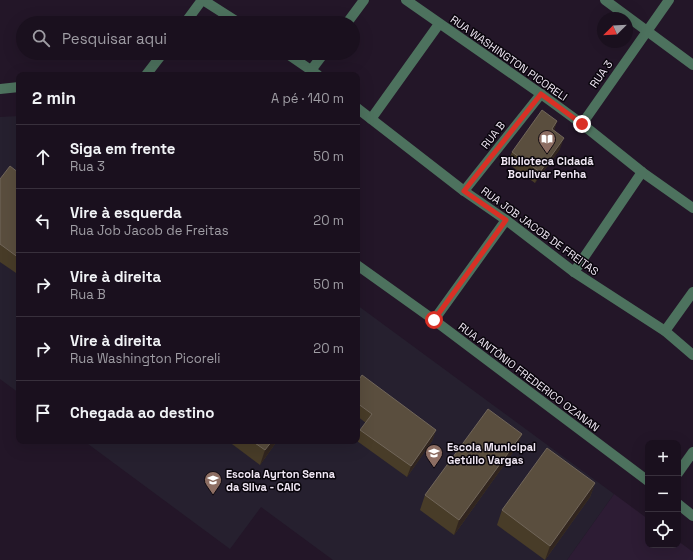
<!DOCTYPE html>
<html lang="pt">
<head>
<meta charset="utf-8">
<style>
	:root { --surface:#1a101e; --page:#231927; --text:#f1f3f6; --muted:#9f9da4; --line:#38303c }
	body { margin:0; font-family:"Space Grotesk",sans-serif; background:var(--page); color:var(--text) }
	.controls { position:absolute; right:12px; bottom:12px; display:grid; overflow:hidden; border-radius:8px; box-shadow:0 4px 16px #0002 }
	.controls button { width:36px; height:36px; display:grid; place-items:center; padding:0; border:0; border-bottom:1px solid var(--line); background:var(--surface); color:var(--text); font:20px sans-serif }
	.compass { position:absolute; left:597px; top:12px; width:36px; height:36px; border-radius:50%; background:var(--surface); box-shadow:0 4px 16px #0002; rotate:246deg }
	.stop { position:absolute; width:12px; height:12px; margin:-9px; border:3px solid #d93025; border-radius:50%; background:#fff }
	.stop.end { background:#d93025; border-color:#fff; box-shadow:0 1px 4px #0008 }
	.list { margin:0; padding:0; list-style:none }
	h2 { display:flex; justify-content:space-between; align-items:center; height:52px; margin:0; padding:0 16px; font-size:17px }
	h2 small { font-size:13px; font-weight:400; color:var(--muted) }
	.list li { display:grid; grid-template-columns:26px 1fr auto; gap:12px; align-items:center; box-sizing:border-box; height:64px; padding:0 16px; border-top:1px solid var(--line) }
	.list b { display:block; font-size:15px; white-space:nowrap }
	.list p { margin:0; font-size:13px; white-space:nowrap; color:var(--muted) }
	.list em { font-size:13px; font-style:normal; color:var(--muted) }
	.icon { flex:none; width:22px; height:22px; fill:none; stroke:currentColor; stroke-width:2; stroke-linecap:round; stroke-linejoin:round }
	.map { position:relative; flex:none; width:693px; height:560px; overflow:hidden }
	.search { position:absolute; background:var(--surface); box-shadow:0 4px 16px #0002; left:16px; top:16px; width:344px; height:44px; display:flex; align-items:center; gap:10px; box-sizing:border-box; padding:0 14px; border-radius:22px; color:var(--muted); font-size:15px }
	.panel { position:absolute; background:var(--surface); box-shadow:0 4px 16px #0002; left:16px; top:72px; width:344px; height:372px; border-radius:8px }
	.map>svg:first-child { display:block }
</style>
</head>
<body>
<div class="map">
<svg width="693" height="560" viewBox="0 0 693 560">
	<rect width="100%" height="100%" fill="#231628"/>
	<!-- built -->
	<path fill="#2d1c34" d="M614,494l34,25v26h30v-4l15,11v8h-126z"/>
	<!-- education -->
	<g fill="#26202f">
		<path d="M19,116v277l-19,-14v-262z"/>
		<path d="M357,305l257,189 -47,66h-234l-72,-53 -31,42 -146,-108h273z"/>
	</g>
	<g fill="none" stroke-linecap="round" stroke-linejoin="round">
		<!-- minor -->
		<g stroke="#4d725e" stroke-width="10">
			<path d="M203,0l36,23"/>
			<path d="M406,0l135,94 41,30 60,48 51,36"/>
			<path d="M605,0l88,65"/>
			<path d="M185,23l17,-23"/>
			<path d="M347,23l17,-23"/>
			<path d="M286,53l32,22"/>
			<path d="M312,69l12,-16"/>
			<path d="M146,75l17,-22"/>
			<path d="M0,89l19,-2"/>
			<path d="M357,108l107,83 42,29 68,52 91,59 28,24"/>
			<path d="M371,119l68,-95"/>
			<path d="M582,124l87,-124"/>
			<path d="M464,191l77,-97"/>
			<path d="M357,265l77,55 214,161"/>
			<path d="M574,272l68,-100"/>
			<path d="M434,320l72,-100"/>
			<path d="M665,331l28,-39"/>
			<path d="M678,473l15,-21"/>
			<path d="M678,504l15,12"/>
		</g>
	</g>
	<!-- wall -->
	<g fill="#483c28">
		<path d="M557,121l-3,9 6,19 -25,34 -28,-20 5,-11z"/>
		<path d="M19,173v102l-19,-13v-83z"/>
		<path d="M357,382l79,48 -4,11 -25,36 -50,-36 3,-11 6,-7 -9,-7z"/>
		<path d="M522,434l-6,14 -62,87 -34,-25 5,-15z"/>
		<path d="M228,441h49l-17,24z"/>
		<path d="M595,483l-5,14 -45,63 -48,-35 5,-15z"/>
	</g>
	<!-- shaded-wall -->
	<g fill="#31251f">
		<path d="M557,121l-4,12 -1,-4z"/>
		<path d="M564,138l-4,11 -25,34 5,-11z"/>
		<path d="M436,430l-4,11 -25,36 4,-11z"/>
		<path d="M522,434l-6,14 -62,87 5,-15z"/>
		<path d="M272,441h5l-17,24 5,-15z"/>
		<path d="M595,483l-5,14 -45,63 5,-14z"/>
	</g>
	<!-- building -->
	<g fill="#5a4e3e" stroke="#71665a">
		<path d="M542,110l15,11 -5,8 12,9 -24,34 -28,-20z"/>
		<path d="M10,166l9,7v85l-19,-14v-65z"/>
		<path d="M362,375l74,55 -25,36 -51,-36 12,-16 -15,-11v-21z"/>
		<path d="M488,409l34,25 -63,86 -34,-25z"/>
		<path d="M252,441h20l-7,9z"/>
		<path d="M547,448l48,35 -45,63 -48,-36z"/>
	</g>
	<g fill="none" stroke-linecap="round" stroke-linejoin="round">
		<!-- route -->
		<path stroke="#d93025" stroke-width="5" d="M434,320l72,-100 -42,-29 77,-97 41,30"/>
	</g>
	<!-- icons -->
	<defs>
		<symbol id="library-pin" viewBox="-11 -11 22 30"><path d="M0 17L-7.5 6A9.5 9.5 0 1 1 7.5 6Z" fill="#8d6e63" stroke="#09050c"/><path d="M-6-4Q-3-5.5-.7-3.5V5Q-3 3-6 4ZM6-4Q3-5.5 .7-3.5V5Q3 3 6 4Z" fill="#fff"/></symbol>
		<symbol id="school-pin" viewBox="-11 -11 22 30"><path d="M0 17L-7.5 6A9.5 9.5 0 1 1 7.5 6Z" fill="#8d6e63" stroke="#09050c"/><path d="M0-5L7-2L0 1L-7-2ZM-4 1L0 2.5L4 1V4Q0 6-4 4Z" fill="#fff"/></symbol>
	</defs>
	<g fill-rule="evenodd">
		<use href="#library-pin" x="537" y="129" width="20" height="27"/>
		<use href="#school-pin" x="424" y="443" width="20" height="27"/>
		<use href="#school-pin" x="203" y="470" width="20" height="27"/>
	</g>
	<g text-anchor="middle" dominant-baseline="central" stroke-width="3" stroke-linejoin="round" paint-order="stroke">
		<!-- street labels -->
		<g font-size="11" fill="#efe6f3" stroke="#09050c">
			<text transform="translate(509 58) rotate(35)">RUA WASHINGTON PICORELI</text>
			<text transform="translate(601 74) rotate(-55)">RUA 3</text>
			<text transform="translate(493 135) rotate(-52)">RUA B</text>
			<text transform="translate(540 231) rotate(36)">RUA JOB JACOB DE FREITAS</text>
			<text transform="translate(529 377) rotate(37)">RUA ANTÔNIO FREDERICO OZANAN</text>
		</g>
		<!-- poi labels -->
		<g font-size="11" font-weight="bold" fill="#efe6f3" stroke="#09050c" text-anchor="start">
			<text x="547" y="161" text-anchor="middle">Biblioteca Cidadã<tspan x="547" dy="13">Boulivar Penha</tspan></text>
			<text x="447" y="447">Escola Municipal<tspan x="447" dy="13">Getúlio Vargas</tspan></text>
			<text x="226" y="474">Escola Ayrton Senna<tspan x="226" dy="13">da Silva - CAIC</tspan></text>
		</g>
	</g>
</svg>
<div class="controls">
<button>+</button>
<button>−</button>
<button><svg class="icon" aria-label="locate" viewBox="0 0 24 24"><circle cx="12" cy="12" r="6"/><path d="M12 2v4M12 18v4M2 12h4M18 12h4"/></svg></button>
</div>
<svg class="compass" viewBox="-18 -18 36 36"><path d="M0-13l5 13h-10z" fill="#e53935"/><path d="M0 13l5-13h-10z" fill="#9f9da4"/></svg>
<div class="stop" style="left:434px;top:320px"></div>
<div class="stop end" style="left:582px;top:124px"></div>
<div class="search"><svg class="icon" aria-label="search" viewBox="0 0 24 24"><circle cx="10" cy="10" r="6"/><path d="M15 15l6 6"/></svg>Pesquisar aqui</div>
<section class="panel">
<h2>2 min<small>A pé · 140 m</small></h2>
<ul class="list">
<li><svg class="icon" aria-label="ahead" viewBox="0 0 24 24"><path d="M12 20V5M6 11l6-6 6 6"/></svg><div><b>Siga em frente</b><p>Rua 3</p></div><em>50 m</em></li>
<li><svg class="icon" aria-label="left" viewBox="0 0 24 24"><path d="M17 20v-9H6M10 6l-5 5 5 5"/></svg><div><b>Vire à esquerda</b><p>Rua Job Jacob de Freitas</p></div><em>20 m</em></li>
<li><svg class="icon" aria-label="right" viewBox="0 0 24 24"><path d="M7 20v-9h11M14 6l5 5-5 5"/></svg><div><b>Vire à direita</b><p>Rua B</p></div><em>50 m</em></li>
<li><svg class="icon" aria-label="right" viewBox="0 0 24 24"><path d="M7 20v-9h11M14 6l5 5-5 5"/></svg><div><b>Vire à direita</b><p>Rua Washington Picoreli</p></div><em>20 m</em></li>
<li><svg class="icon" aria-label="arrive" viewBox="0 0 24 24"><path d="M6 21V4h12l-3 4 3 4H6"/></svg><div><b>Chegada ao destino</b></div></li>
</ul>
</section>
</div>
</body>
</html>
